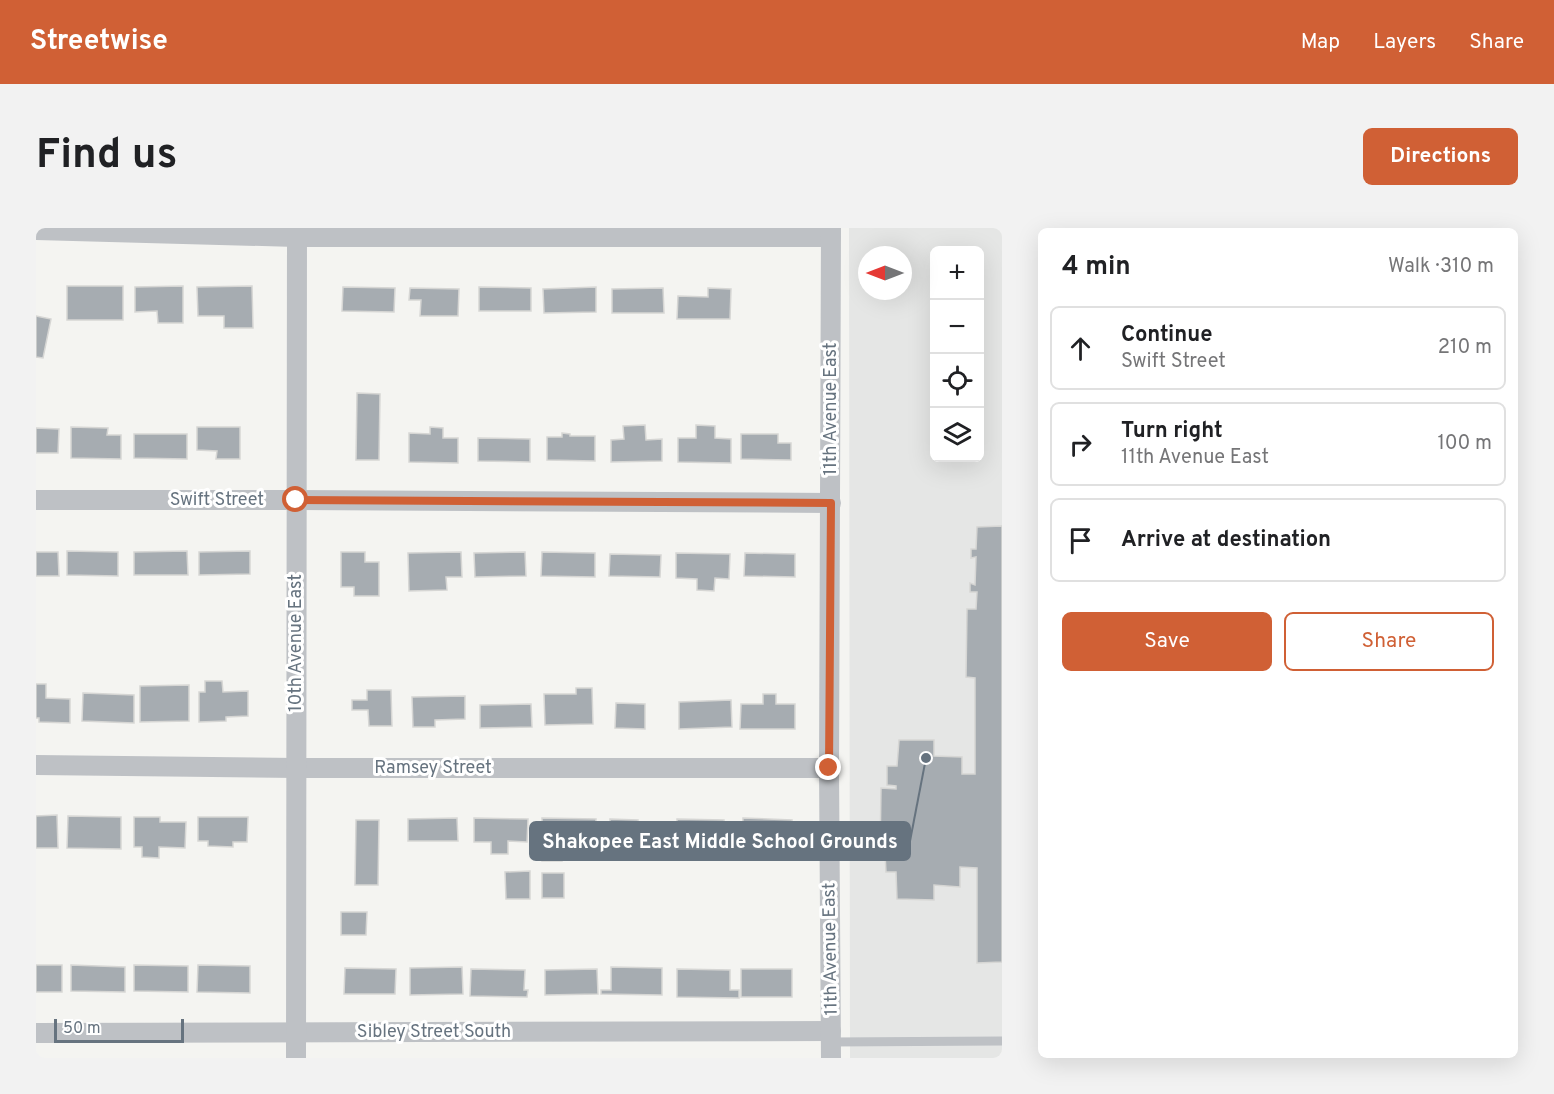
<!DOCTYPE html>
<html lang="en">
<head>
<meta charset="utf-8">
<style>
	:root { --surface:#fff; --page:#f2f2f2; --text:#202124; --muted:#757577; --line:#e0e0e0; --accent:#d06035 }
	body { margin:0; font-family:Overpass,sans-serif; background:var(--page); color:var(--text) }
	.controls { position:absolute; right:18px; top:18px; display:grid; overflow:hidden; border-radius:9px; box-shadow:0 6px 24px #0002 }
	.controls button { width:54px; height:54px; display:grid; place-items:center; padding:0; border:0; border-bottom:2px solid var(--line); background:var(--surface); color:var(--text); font:30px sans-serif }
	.compass { position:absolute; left:822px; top:18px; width:54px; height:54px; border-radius:50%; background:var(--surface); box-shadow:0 6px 24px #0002; rotate:270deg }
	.scale { position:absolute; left:18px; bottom:15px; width:130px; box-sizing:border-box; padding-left:6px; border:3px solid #66737f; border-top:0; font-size:16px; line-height:21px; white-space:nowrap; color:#66737f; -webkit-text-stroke:4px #fff; paint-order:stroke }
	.stop { position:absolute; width:18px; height:18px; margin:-14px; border:4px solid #d06035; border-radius:50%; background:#fff }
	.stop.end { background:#d06035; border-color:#fff; box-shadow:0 2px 6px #0008 }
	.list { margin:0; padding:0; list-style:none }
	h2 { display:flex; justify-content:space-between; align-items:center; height:78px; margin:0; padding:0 24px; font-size:26px }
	h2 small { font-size:20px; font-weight:400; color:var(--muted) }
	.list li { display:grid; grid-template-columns:39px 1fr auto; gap:18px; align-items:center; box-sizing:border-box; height:84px; margin:0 12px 12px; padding:0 12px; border:2px solid var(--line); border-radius:9px }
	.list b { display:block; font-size:22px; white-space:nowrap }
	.list p { margin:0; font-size:20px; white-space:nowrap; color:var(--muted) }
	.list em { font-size:20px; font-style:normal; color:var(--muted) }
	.actions { display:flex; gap:12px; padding:18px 24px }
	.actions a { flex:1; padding:14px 0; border:2px solid var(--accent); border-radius:9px; text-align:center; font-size:21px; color:var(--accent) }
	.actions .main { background:var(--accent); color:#fff }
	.icon { flex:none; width:33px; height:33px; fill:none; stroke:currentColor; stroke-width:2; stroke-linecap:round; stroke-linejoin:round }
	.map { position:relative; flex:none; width:966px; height:830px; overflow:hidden; border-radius:9px }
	header { display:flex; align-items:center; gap:36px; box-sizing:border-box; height:84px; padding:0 30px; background:var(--accent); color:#fff }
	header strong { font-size:28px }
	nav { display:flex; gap:33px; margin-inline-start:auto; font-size:21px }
	.intro { display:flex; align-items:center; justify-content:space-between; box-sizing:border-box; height:144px; padding:0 36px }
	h1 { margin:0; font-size:42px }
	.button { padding:15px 27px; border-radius:9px; background:var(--accent); color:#fff; font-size:21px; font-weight:700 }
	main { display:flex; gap:36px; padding:0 36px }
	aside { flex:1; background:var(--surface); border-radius:9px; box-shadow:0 6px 24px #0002 }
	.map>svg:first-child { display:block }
</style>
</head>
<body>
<header>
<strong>Streetwise</strong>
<nav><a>Map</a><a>Layers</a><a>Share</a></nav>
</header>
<div class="intro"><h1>Find us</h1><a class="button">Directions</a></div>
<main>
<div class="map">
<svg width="966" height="830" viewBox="0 0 966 830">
	<rect width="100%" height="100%" fill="#f4f4f1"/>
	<!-- built -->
	<path fill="#e5e6e5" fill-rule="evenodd" d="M813,0h153v830h-152zM898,22h46v208h-46zM831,27h36v36h-36z"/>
	<!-- building -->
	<g fill="#a6acb1" stroke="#d6d6d4" stroke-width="1.5">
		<rect x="31" y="58" width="56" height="34"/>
		<path d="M147,58v37h-25l-1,-12 -22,1v-25z"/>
		<path d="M216,58l1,42h-29v-12h-26l-1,-29z"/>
		<path d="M307,59l52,1 -1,24 -52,-1z"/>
		<path d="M443,59l52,1v23h-52z"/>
		<path d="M560,59v25l-52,1 -1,-24z"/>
		<path d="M374,60l49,1 -1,27h-38l1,-16h-12z"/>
		<path d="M627,60l1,25h-52v-24z"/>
		<path d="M672,60l23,1 -1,30h-53l1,-23 30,1z"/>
		<path d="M0,88l15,3 -8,39 -7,-1z"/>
		<path d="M321,165l23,1 -1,66h-23z"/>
		<path d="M609,197l1,15 16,-1v22l-51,1v-22l13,-1 -1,-13z"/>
		<path d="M660,197l19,1v12l16,1v24l-53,-1v-24h18z"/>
		<path d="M35,199l37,1 -1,7h14v24l-50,-1z"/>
		<path d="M161,199h43v32h-24l1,-8 -20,-1z"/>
		<path d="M394,199l13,1v10h15v25l-49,-1v-29l21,1z"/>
		<path d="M0,200l23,1 -1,24h-22z"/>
		<path d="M526,205l8,1v2h25v25l-48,-1v-23h15z"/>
		<path d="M98,206h53v25l-53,-1z"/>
		<path d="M705,206h37v9h13v17l-50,-1z"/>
		<path d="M442,210l52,1v23l-52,-1z"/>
		<path d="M966,298v436l-25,1v-95l-17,-1v20l-26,-2v15l-37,-1 -1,-27h-10l-1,-18h-5l1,-66 15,1v-3l-9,-1v-19h10l2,-26h35v16l28,1v17h13v-96l-9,-1 1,-68h9l1,-17h-7v-9l5,2 1,-28 -5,1v-9h5l1,-22z"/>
		<path d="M31,323l51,1v24l-51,-1z"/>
		<path d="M151,323l1,24h-54v-23z"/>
		<path d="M214,323v23l-51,1v-23z"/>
		<path d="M0,324h22l1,24h-23z"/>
		<path d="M305,324h24v10h14v34h-25v-9h-13z"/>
		<path d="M425,324l1,25h-16l1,13 -38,1 -1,-38z"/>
		<path d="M489,324l1,24 -51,1 -1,-24z"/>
		<path d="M506,324l53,1v24l-54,-1z"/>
		<path d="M640,325l54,1 -1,25 -14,-1 -1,13 -17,-1v-11l-21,-1z"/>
		<path d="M709,325l50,1v23l-51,-1z"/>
		<path d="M574,326l51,1 -1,22 -51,-1z"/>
		<path d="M169,453h17l1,11 25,-1v25l-22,1v4l-27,1v-30h6z"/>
		<path d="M0,456h10v14l24,1v24l-31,-1v-4h-3z"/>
		<path d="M153,457v36l-49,1v-36z"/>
		<path d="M540,460h16l1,36 -48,1 -1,-31h32z"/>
		<path d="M331,462h24l1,36h-23l-1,-16h-16v-10h15z"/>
		<path d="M47,465l51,2v28l-52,-2z"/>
		<path d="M727,466h13v10h19v25h-55l1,-25h22z"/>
		<path d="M429,468v23l-30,1v7h-22l-1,-30z"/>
		<path d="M695,472l1,27 -53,2v-27z"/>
		<path d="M580,475l29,1v25l-30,-1z"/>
		<path d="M495,476l1,23 -52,1v-23z"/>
		<path d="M21,587l1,33h-22v-32z"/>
		<path d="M32,588l53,1v32l-54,-1z"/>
		<path d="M98,589h26v5h26l-1,26 -26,-1v11l-17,-1v-10h-8z"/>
		<path d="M162,589h50l-1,25h-14v5l-25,-1v-5h-10z"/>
		<path d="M421,590l1,23h-50v-22z"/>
		<path d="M438,590l54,1 -1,23 -19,-1v13h-17v-12h-17z"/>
		<path d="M506,590l54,1 -1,25 -33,-1v18h-20z"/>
		<path d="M707,590l49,2v25l-50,-1z"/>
		<path d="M574,591l28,1v19l-28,-1z"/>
		<path d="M641,591l47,1v26l-47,-1z"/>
		<path d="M320,592h23l-1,65h-23z"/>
		<path d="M494,643v28h-24l-1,-27z"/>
		<rect x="506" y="645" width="22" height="25"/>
		<path d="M305,684h26l-1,23h-25z"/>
		<rect x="0" y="737" width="26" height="27"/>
		<path d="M35,737l54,2v25l-54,-1z"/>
		<path d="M98,737l54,1v26l-54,-1z"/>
		<path d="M162,737l52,1v27l-53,-1z"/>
		<path d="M426,739l1,27 -53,1v-27z"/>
		<path d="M575,739l51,1v27l-61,-1v-4h10z"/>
		<path d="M309,740l51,1 -1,25h-51z"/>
		<path d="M435,741l54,1 -1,20h4l-1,7 -57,-1z"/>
		<path d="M561,741l1,25 -53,1v-25z"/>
		<path d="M641,741l53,1v20h9v8l-62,-1z"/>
		<rect x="705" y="741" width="51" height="28"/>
	</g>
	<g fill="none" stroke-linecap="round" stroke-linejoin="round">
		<!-- service -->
		<path stroke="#bec1c5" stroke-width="9" d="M795,814l171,-1"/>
		<!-- minor -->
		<g stroke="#bec1c5" stroke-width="20">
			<path d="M0,2l260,7h535"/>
			<path d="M0,272h260l535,3"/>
			<path d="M0,537l260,3h533"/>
			<path d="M0,805l795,-2"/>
			<path d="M260,830l1,-830"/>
			<path d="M795,830l-2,-290 2,-540"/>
		</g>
	</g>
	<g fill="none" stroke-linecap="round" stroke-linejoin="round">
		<!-- route -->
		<path stroke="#d06035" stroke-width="8" d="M260,272l535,3 -2,265"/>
	</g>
	<g text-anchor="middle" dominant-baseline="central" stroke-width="6" stroke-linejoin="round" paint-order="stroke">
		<!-- street labels -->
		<g font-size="18" fill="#66737f" stroke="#fff">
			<text transform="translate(795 181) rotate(-90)">11th Avenue East</text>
			<text x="181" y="272">Swift Street</text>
			<text transform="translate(260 415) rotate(-90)">10th Avenue East</text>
			<text x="397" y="540">Ramsey Street</text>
			<text transform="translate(795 721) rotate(-91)">11th Avenue East</text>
			<text x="398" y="804">Sibley Street South</text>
		</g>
	</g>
	<!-- callouts -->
	<path fill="none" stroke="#66737f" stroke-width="2" d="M890 530L874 613"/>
	<circle fill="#66737f" stroke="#fff" stroke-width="2" cx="890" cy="530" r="6"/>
	<rect fill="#66737f" stroke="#66737f" stroke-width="2" x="494" y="594" width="380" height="38" rx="6"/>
	<g font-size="20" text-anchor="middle" font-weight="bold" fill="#fff">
		<text x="684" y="620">Shakopee East Middle School Grounds</text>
	</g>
</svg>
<div class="controls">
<button>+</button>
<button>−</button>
<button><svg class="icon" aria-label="locate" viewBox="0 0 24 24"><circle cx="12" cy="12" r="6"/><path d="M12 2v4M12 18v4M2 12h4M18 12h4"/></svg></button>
<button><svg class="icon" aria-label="layers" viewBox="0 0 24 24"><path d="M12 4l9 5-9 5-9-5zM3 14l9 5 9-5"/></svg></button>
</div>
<svg class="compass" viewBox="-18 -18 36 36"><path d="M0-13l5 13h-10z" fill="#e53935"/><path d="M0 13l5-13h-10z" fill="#757577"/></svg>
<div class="scale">50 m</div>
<div class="stop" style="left:260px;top:272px"></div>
<div class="stop end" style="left:793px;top:540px"></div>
</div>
<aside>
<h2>4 min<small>Walk · 310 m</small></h2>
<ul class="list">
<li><svg class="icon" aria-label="ahead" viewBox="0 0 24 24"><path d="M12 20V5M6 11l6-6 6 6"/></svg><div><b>Continue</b><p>Swift Street</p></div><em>210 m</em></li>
<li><svg class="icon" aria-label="right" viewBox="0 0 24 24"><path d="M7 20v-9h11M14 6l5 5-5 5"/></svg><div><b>Turn right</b><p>11th Avenue East</p></div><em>100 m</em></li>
<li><svg class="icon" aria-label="arrive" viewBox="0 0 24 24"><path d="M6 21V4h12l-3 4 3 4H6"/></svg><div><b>Arrive at destination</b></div></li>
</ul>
<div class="actions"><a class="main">Save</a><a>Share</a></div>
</aside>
</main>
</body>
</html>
